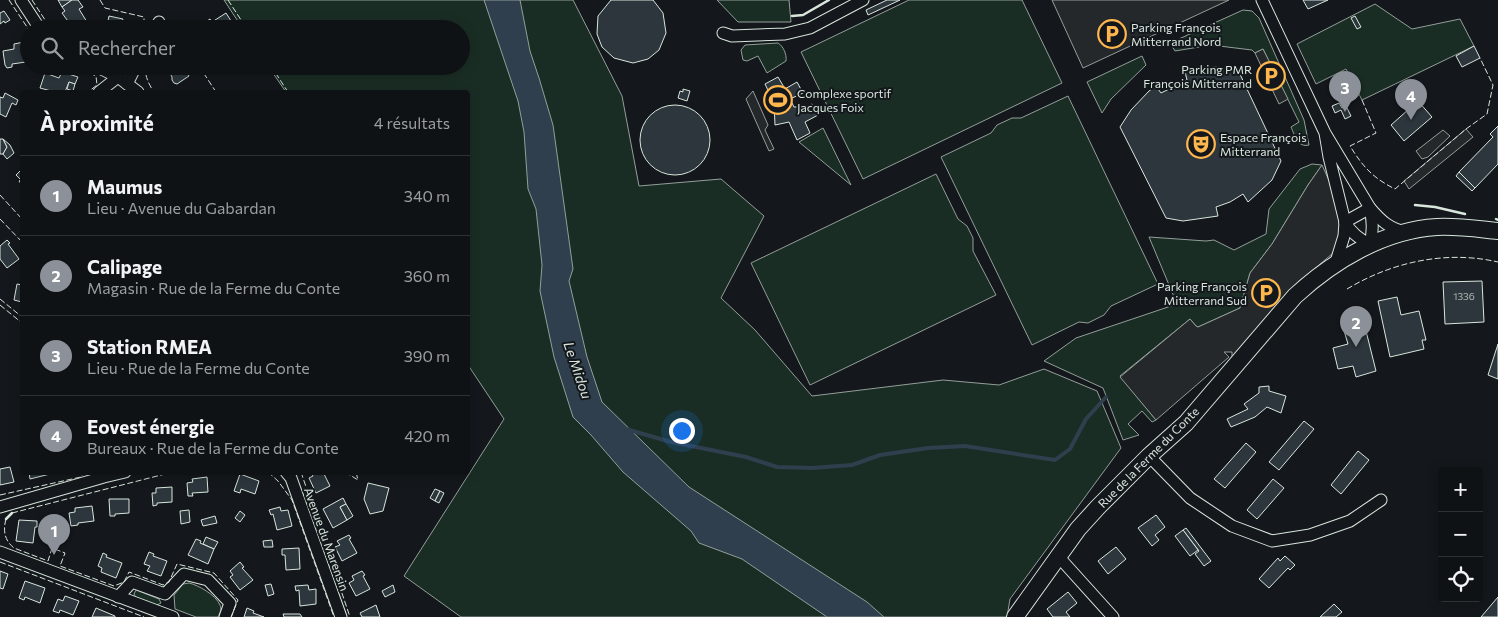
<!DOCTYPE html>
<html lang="fr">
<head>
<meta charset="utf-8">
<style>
	:root { --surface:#0f1215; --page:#181b1e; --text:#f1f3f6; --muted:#9b9ea0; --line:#2f3234; --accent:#8c9099 }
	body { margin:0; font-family:Commissioner,sans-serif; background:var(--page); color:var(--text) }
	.controls { position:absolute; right:15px; bottom:15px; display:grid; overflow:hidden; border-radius:5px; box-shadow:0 2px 12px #0003 }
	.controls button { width:45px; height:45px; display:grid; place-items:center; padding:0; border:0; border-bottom:1px solid var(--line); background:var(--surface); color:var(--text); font:25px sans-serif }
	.you { position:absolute; left:681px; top:430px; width:18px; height:18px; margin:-12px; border:4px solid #fff; border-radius:50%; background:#1a73e8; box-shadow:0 0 0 8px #1a73e833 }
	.badge { display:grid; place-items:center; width:32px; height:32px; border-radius:50%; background:var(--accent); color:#fff; font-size:16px; font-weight:700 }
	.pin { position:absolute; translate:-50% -41px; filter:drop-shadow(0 1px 2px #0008) }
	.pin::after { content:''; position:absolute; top:26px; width:18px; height:15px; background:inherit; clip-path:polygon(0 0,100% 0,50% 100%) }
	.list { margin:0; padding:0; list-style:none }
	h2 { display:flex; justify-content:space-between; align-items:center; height:65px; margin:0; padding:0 20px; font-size:21px }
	h2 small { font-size:16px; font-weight:400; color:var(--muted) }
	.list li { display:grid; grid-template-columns:32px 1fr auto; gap:15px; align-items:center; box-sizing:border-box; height:80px; padding:0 20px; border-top:1px solid var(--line) }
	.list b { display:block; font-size:19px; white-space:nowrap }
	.list p { margin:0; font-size:16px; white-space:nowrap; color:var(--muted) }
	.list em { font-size:16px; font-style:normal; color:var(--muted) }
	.icon { flex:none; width:28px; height:28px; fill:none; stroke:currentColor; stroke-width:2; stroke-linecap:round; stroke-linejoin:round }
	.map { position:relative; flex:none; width:1498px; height:617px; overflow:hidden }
	.search { position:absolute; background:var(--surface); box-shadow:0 2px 12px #0003; left:20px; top:20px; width:450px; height:55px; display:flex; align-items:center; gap:12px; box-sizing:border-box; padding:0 18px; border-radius:28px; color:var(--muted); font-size:19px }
	.panel { position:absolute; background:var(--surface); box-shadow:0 2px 12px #0003; left:20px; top:90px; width:450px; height:385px; border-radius:5px }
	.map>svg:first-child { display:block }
</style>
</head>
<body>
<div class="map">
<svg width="1498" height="617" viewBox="0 0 1498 617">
	<rect width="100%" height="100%" fill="#14181c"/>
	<!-- green -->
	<g fill="#1a2d24" stroke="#939e99">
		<path d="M224,0h349l49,96 17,90 82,-7 43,37 -43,82 34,32 57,66 131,-16 56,5 45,-16 53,22 24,57 -111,151 -3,18h-546l-57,-41 100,-157 -36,-54v-273h-182l-18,-26h193v-37h-218z"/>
		<path d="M717,0h72l2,22h-53z"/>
		<path d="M909,0h113l40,83 -199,96 -62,-127z"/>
		<path d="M1375,4l37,25 48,-10 14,27 -112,54 -16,-31 -30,15 -19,-40z"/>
		<path d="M1243,10l9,1 7,7 45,102 5,25c-11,3 -14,-9 -18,-18l8,-5 -36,-73 -8,4 -3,-3 -41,-5 -36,6 -5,-8z"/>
		<path d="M778,43c5,3 9,11 8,18l-19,12 -9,-17 -11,5 -4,-1 -2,-10 4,-5z"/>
		<path d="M1142,56l4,9 -35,34 -9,14 -15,-31z"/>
		<path d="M1068,96l90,188 -47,22 -7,9 -16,8 -9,-1 -47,23 -91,-188 50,-24 6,-8 15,-7h9z"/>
		<path d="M823,128l28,57 -52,-43z"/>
		<path d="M1312,164l10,1 -14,20 -36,59 -22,29 -10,35 -42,19 -2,-1 -6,-7 -70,57 36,44 -4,2 -10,-11 -14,13 11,11 -16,5 -20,-52 -59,-27 32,-23 101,-34 -28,-67 57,4 8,-1 20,10 32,-16 3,-25 31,-40z"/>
		<path d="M936,174l22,45 9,7 6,12v13l23,44 -186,90 -59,-122z"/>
		<path d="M189,583c9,2 27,12 31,22 2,4 0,8 -2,12h-22l-21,-8 -1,-14 9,-11z"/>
		<path d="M136,590l23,9 2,4 -4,2 -21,-7 -2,-4z"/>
	</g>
	<!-- parking -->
	<g fill="#24282b" stroke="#939e99">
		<path d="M1052,0h177l-146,68z"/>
		<path d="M1263,49l25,50 -9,5 -24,-51z"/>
		<path d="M753,91l15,34 -3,5 9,19 -5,2 -23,-52z"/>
		<path d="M1466,129l7,8 -64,52 -5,-8z"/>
		<path d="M1443,130l7,6 -22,21 -6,2 -6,-8z"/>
		<path d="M1322,165l14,31 6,31 -2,13 -7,13 -37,32 -64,73v-6h-8l5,5 -73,63 -36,-43 70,-58 6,7 2,1 42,-19 10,-35 22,-29 36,-59z"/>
	</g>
	<!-- water -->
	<path fill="#2f3f4d" stroke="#939e99" d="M484,0h36l10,51 9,27 14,47 20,144 -4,12 18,76 15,45 87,85 178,115 17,15h-57l-85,-58 -43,-16 -8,-12 -68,-59 -32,-37 -18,-18 -19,-60 -14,-66 2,-26 -6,-56 -8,-20 -4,-57 -6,-31z"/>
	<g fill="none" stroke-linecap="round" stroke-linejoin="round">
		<!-- stream -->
		<path stroke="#2f3f4d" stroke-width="4" d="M626,429l45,13 75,15 31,10 35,1 40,-3 28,-10 48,-7 37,-2 90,14 15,-11 16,-30 20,-22"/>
	</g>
	<!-- building -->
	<g fill="#2c363c" stroke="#d8e6dc">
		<path d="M58,0h14l-10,7z"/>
		<path d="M72,0h6l5,7 -4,2 8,13 -10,7h-7v-5l-8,-11 3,-2 -3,-4z"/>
		<path d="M611,0h42l10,13 3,20 -7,17 -11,9 -15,4 -19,-5 -12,-11 -5,-13 1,-18z"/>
		<path d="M887,0h13l-32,15 -2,-5z"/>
		<path d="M1303,0h25l-20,9z"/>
		<path d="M4,11l6,9 -5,3 -1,-2 -4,3v-11z"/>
		<path d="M226,13l9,14 -2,2h-29l-3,-4 9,-6 2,3z"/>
		<path d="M109,16l14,3 -2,5 12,3 -1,2h-22l2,-6 -4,-2z"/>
		<path d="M1355,16l6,11 -4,2 -6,-11z"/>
		<path d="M24,42l1,6h-2l3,14 -14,2v3l-5,1 -2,-3 -2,-14 11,-2v-5z"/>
		<path d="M1474,46l6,12 -18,9 -6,-11z"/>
		<path d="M166,66h17l6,10 -12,8 -3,-1 -2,-3v-3z"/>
		<path d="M1214,67l24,3 43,91 -9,19 -24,22 -5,-8 -13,8 -14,5 2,9 -35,5 -17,-3 -46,-91 11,-17 18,-19 7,-5 5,7 26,-13 -2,-8z"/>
		<path d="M62,72l16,5 -3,7 -6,-2 -4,10h-10l-15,-4 5,-15 14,5z"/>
		<path d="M778,77l7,12 12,-7 6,11 -13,6 4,8h3l2,4 13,-7 6,11 -13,7 5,11 -13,7 -8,-18 -14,3 -1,-22 -9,-19z"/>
		<path d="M69,82l6,2 -2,7 -6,-2z"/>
		<path d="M683,89l7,2 -3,10 -9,-3 2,-7 3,1z"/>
		<path d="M5,93l13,7 -2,5 -4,-2 -6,14 -6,-3v-17l3,1z"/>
		<path d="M1418,101l14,16 -28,24 -13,-16z"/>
		<path d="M1339,103l3,5 4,-2 5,10 -6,3 -4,-9 -6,3 -3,-7z"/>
		<circle cx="675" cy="140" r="35"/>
		<path d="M1498,126v38l-23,24 -16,-16 34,-35 -3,-3z"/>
		<path d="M0,139h3l4,8 -4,7h-3z"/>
		<path d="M3,139l7,6 4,8 -7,6 -4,-5 4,-7z"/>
		<path d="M22,169v16l-3,-4 2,-1 -5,-5z"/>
		<path d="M1459,172l16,16 -3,3 -16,-15z"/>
		<path d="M7,240l3,3 -2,1 11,15 -12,9 -7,-9v-13z"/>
		<path d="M1482,281l2,41 -39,2 -2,-42z"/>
		<path d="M22,282v20l-8,-2 3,-16 5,1z"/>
		<path d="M1397,297l4,18 18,-4 7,29h-4l2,9 -34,8 -12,-56z"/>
		<path d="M1363,319l13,52 -20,6 -3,-11 -15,3 -5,-21 15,-4 -6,-20z"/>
		<path d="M1498,344v35l-10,-4z"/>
		<path d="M1269,386v5l17,5 -5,17 -14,-6 -12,10 -24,10 -4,-8 21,-10 -4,-5 15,-11v-6z"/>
		<path d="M1304,421l10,8 -35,41 -10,-8z"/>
		<path d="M1246,443l10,9 -31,36 -11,-9z"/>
		<path d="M1358,451l11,9 -28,34 -10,-9z"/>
		<path d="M10,467l4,15 -14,3v-16z"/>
		<path d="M29,472h20l1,2 -20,5z"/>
		<path d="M311,472h12l7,14 -14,7 -7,-15 4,-2z"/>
		<path d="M240,474l19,7 -4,13 -14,-5 -1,4 -6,-2z"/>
		<path d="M207,477l1,15 -16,1 1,3h-5l-1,-13 6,-1 -1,-3z"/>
		<path d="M1273,479l11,9 -27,31 -10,-9z"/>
		<path d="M368,483l21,5 -6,23 -13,3 -6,-15z"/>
		<path d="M172,487v15l-15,1v2l-4,1 -1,-13h4v-5z"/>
		<path d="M435,489l5,2 -5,10 -5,-3z"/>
		<path d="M440,491l4,2 -5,10 -4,-2z"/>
		<path d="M343,498l3,6 -6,3 7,13 -14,8 -10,-19z"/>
		<path d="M109,499h20v14l-14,1v2h-5z"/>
		<path d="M346,504l7,12 -6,4 -7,-13z"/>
		<path d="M92,506l2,15 -16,2v2l-7,1 -2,-13 6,-1v-4z"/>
		<path d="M280,507l1,4 7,-1 4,16 -15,4 -4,-16 -2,1 -2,-5z"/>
		<path d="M189,510l1,12 -9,2 -1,-13z"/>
		<path d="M240,511l5,4 -5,7 -5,-4z"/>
		<path d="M1156,515l9,12 -10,8 4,5 -7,6 -14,-18z"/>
		<path d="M215,516l2,7 -14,3 -2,-6z"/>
		<path d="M19,520l18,1v6h-2l-2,16 -17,-2z"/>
		<path d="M1186,528l25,33 -7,5 -9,-12 4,-3 -16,-21z"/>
		<path d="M1183,530l15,20 -8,6 -15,-20z"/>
		<path d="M349,535l2,3 -2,1 8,14 -15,8 -7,-14 5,-2 -3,-4z"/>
		<path d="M206,537l12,5 -4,7 -11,-5z"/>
		<path d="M196,539l5,2 -1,2 14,6 -6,15 -20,-9z"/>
		<path d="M272,540l1,7h-9l-1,-6z"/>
		<path d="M1116,547l10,12 -18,15 -10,-13z"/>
		<path d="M299,548l1,21 -14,1 -1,-15h-3v-6z"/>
		<path d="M149,552l5,2 -1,2 14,5 -6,15 -14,-5 3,-5 -6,-2z"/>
		<path d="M103,553l4,2 -1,2 16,6 -6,15 -15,-6 1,-4 -4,-2z"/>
		<path d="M1285,556l10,9 -5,5 -2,-2 -19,20 -10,-9 19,-21 2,3z"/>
		<path d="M240,562l4,5 -2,1 11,12 -13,10 -10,-13 3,-2 -3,-4z"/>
		<path d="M0,571l8,3 -5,15 -3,-1z"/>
		<path d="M362,571l3,4 -2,1 7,13 -14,7 -7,-13 5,-3 -2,-4z"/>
		<path d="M25,581l20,7 -5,15 -15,-6 -1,3 -5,-2z"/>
		<path d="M271,584l3,10 -6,2 -3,-11z"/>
		<path d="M308,585l1,5 7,-1v15l-16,2 -1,-16 -3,1 -1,-5z"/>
		<path d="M393,585l2,7 -10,5 -3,-6z"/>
		<path d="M1068,592l9,11 -11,9 4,5h-17l-6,-8z"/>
		<path d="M65,596l14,5 -6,14 -13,-5 -1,3 -6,-2 5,-12 5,2z"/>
		<path d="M1498,597v20h-17z"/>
		<path d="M1334,604l8,8 -6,5h-16z"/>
		<path d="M376,605l4,12h-18l-2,-4z"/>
		<path d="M96,608l19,8v1h-23z"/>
		<path d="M247,608l7,3 -1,2 11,4h-20z"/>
		<path d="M283,614h17l2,3h-18z"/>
	</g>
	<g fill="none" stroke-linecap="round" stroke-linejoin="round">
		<defs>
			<g id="street">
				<path d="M21,0l19,29"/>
				<path d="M1262,0l63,133 45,75c3,14 3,23 0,37 -11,-7 -19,-12 -25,-23l-16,-65 -4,-24"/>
				<path d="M155,29l4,-7"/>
				<path d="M723,33l9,3 53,-2 25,-6 53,-28"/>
				<path d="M95,66l23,11 20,15"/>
				<path d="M127,84l9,-18"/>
				<path d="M99,92l19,-15"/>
				<path d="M1345,222l25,-14c11,13 20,21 36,24"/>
				<path d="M1335,265l9,-29 1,-14"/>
				<path d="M1149,456l41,42 42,28 40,15 38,-6 40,-14 31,-21"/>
				<path d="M286,472l5,6 50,139"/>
				<path d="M0,507l104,-30 21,-5"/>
				<path d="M0,552l173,65"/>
				<path d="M1058,556l55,61"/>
				<path d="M118,597l14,-15 33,12 19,-20 24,6 22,23 -5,14"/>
			</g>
			<path id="secondary" d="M1015,617l63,-88 20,-22 51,-51 37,-33 109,-127c38,-35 89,-66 142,-69 21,-1 41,2 61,4"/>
		</defs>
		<!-- street casing -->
		<use href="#street" stroke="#d8e6dc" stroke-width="13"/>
		<!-- secondary casing -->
		<use href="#secondary" stroke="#d8e6dc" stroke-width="18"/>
		<!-- street -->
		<use href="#street" stroke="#14181c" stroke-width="11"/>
		<!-- secondary -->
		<use href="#secondary" stroke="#14181c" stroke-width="16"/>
		<!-- fence -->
		<g stroke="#d8e6dc" stroke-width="1" stroke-dasharray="6 2.5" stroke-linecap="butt">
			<path d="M9,0l20,30"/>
			<path d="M32,0l19,29"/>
			<path d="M100,0l5,8 39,9v12"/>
			<path d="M228,0l19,29"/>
			<path d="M74,66l22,10 1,9 -9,7"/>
			<path d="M146,66c-2,9 3,19 8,26"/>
			<path d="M199,66l17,26"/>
			<path d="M271,66l17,26"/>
			<path d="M205,74l12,-8"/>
			<path d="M1362,100l14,33 -26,13c13,21 23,32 45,43l71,-60 21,-15 6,-29 -13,-27"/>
			<path d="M0,195l22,24"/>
			<path d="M0,219l22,23"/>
			<path d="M1347,289c45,-27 99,-39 151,-27"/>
			<path d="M0,299l22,18"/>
			<path d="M0,305l22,18"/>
			<path d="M268,472l10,9 14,19 42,117"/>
			<path d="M301,472l49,145"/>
			<path d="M345,472l13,8 -2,-8"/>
			<path d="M0,495l81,-18 4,-5"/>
			<path d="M12,513l161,-41"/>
			<path d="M6,519c-3,11 -2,21 8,29l34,13 4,-13 13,5 -5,13 54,20 10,-4 5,-10 34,13 6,-3 8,-18 37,9 24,27 -7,17"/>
			<path d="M0,562l144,55"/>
		</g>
		<!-- wall -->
		<g stroke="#d8e6dc" stroke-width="2.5">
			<path d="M792,16l11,-1 26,-15"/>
			<path d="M1415,205l20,2 30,7"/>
			<path d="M1496,219l2,1"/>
			<path d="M6,519l6,-6"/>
		</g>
	</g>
	<!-- icons -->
	<defs>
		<symbol id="parking-ring" viewBox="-11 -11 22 22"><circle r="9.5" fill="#14181c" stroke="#ffb74d" stroke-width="1.5"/><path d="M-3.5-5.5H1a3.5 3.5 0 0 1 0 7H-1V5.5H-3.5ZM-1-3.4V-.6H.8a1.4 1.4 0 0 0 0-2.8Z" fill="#ffb74d"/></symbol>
		<symbol id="stadium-ring" viewBox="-11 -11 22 22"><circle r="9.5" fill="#14181c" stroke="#ffb74d" stroke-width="1.5"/><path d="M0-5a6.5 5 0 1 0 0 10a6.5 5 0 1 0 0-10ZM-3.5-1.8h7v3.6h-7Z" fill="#ffb74d"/></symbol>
		<symbol id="theatre-ring" viewBox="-11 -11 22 22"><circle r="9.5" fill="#14181c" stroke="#ffb74d" stroke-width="1.5"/><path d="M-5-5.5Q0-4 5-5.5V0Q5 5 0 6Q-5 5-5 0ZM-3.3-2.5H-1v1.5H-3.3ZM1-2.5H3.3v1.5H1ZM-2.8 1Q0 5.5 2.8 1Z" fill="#ffb74d"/></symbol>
	</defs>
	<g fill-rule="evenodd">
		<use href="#parking-ring" x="1096" y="18" width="32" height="32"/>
		<use href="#parking-ring" x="1255" y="60" width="32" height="32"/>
		<use href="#stadium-ring" x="762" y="84" width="32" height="32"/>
		<use href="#theatre-ring" x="1185" y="128" width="32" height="32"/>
		<use href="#parking-ring" x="1250" y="277" width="32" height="32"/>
	</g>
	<g text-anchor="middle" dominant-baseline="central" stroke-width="4" stroke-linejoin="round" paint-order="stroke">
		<!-- number labels -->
		<g font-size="10" fill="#adbab4">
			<text x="1464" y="296">1336</text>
		</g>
		<!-- poi labels -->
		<g font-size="12" fill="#d8e6dc" stroke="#14181c" text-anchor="start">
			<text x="1131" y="27">Parking François<tspan x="1131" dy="14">Mitterrand Nord</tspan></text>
			<text x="1252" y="69" text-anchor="end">Parking PMR<tspan x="1252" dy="14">François Mitterrand</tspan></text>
			<text x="797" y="93">Complexe sportif<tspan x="797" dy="14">Jacques Foix</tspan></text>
			<text x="1220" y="137">Espace François<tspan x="1220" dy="14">Mitterrand</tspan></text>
			<text x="1247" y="286" text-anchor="end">Parking François<tspan x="1247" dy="14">Mitterrand Sud</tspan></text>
		</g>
		<!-- street labels -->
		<g font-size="12" fill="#d8e6dc" stroke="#14181c">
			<text transform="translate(1148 457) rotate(-45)">Rue de la Ferme du Conte</text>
			<text transform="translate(327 539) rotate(70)">Avenue du Marensin</text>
		</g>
		<!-- water labels -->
		<g font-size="14" font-style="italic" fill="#d8e6dc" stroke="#14181c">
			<text transform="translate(578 370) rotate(71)">Le Midou</text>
		</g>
	</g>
</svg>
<div class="controls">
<button>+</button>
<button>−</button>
<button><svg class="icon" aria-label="locate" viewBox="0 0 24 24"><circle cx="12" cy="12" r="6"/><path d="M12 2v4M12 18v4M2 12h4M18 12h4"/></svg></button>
</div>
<div class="you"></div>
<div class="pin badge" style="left:54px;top:555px">1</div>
<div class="pin badge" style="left:1356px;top:347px">2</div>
<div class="pin badge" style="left:1345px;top:112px">3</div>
<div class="pin badge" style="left:1411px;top:120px">4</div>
<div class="search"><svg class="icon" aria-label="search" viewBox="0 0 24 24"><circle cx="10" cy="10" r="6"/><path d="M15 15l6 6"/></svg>Rechercher</div>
<section class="panel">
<h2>À proximité<small>4 résultats</small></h2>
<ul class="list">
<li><span class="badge">1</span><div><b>Maumus</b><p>Lieu · Avenue du Gabardan</p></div><em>340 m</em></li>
<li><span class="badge">2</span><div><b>Calipage</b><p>Magasin · Rue de la Ferme du Conte</p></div><em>360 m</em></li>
<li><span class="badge">3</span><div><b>Station RMEA</b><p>Lieu · Rue de la Ferme du Conte</p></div><em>390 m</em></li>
<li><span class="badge">4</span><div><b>Eovest énergie</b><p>Bureaux · Rue de la Ferme du Conte</p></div><em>420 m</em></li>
</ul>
</section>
</div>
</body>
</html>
